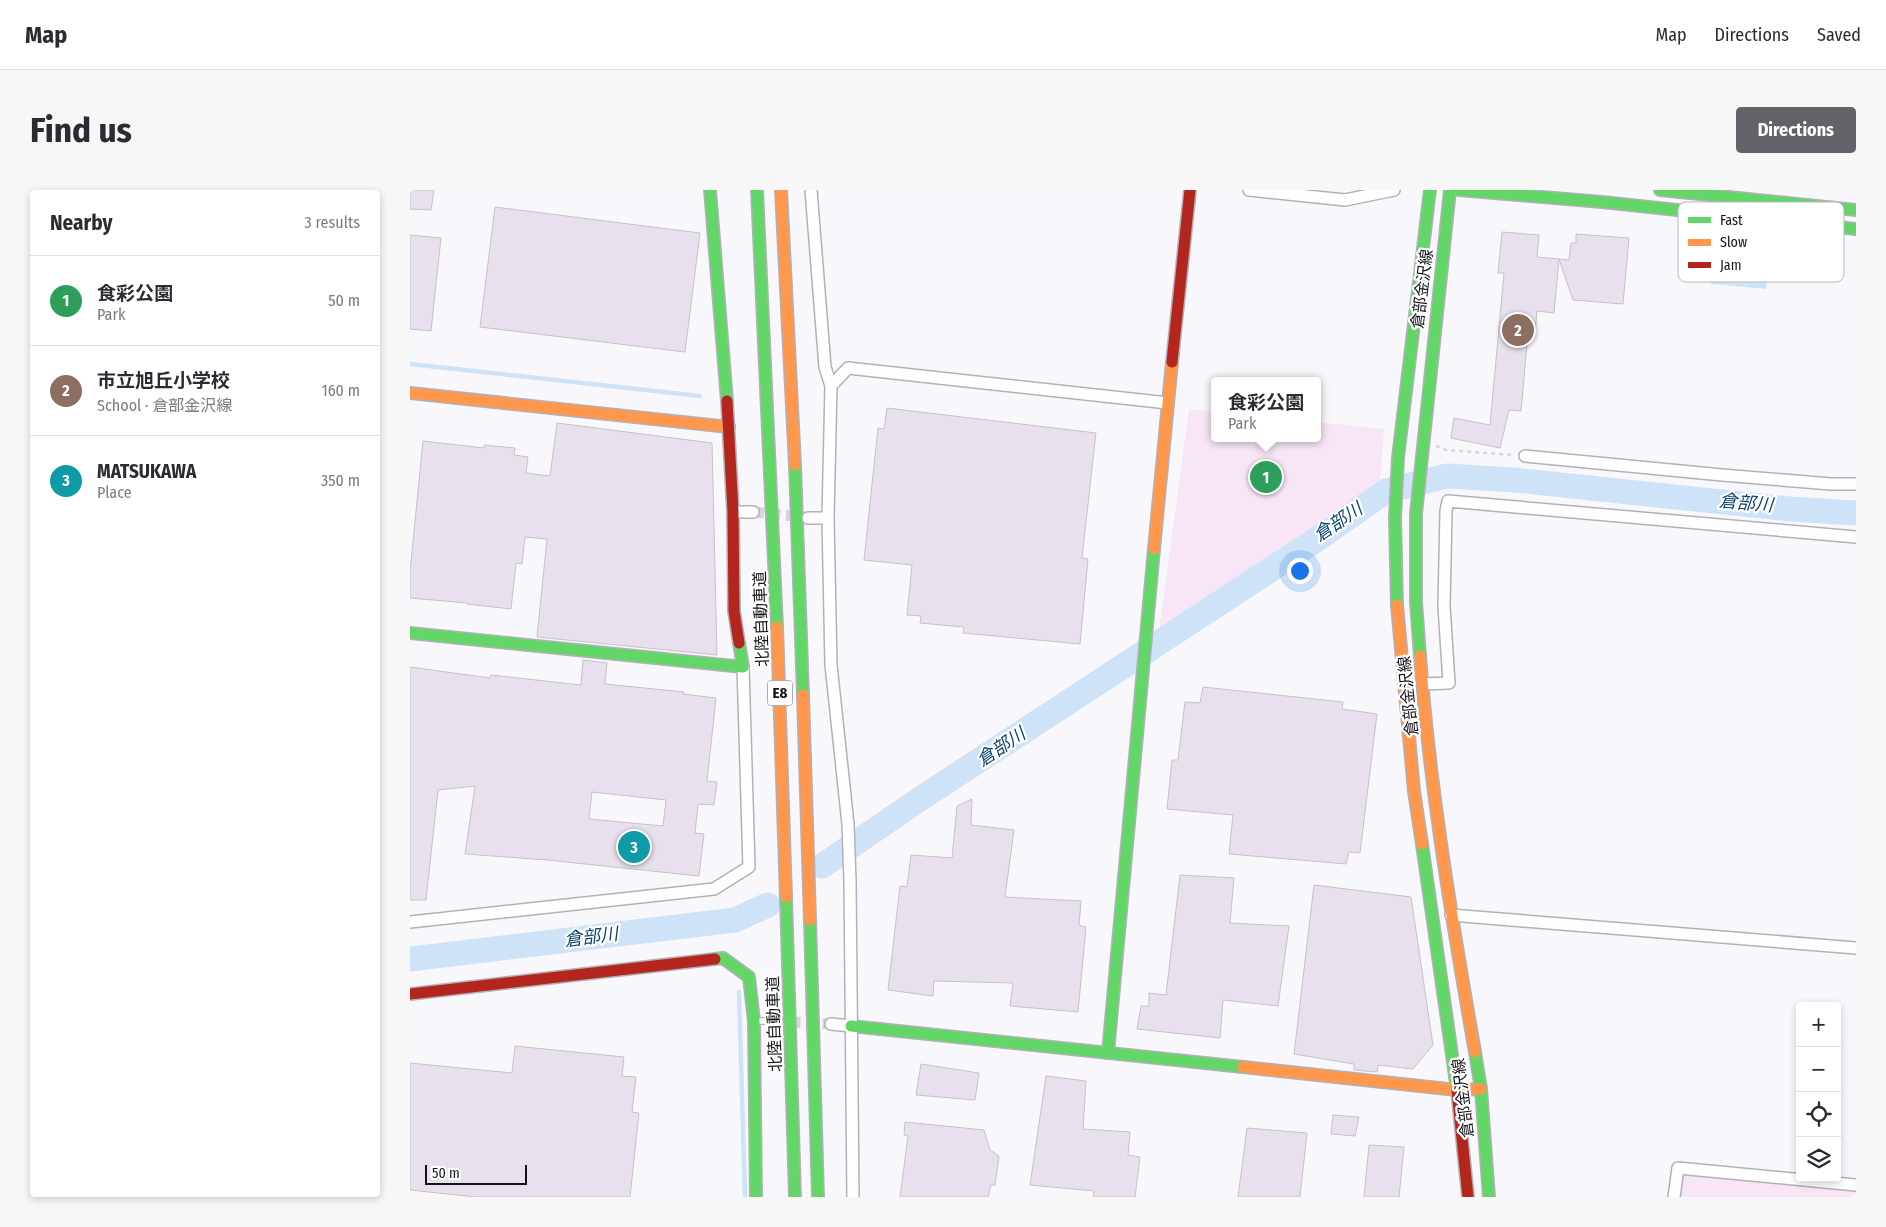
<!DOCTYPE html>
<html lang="en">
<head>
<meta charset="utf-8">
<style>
	:root { --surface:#fff; --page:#f7f7f7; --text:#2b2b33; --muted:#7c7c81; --line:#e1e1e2; --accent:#636268 }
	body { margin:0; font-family:"Fira Sans Condensed","Noto Sans JP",sans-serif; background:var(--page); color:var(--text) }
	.controls { position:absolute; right:15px; bottom:15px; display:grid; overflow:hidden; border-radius:5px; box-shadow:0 2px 8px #0003 }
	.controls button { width:45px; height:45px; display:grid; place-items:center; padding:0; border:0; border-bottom:1px solid var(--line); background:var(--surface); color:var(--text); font:25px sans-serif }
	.scale { position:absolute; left:15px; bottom:12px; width:102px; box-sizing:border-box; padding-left:5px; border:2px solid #131219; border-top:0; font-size:14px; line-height:18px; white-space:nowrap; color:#131219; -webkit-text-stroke:4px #fff; paint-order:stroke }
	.you { position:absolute; left:889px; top:380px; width:18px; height:18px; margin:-12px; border:4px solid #fff; border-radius:50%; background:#1a73e8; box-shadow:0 0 0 8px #1a73e833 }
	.badge { display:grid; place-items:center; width:32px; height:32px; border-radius:50%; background:var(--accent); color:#fff; font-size:16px; font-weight:700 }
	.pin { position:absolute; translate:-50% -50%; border:2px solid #fff; box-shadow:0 1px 5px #0006 }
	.popup { position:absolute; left:801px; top:187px; width:110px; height:65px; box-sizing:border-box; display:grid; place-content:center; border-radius:5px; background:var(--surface); filter:drop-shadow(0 1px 4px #0005); font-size:16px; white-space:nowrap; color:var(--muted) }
	.popup b { font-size:19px; color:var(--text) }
	.popup::after { content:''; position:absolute; left:50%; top:100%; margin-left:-10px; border:10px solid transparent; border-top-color:var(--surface) }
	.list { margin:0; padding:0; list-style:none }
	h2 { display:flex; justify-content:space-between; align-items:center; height:65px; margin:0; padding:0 20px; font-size:21px }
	h2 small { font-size:16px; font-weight:400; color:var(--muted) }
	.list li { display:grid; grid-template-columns:32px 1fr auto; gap:15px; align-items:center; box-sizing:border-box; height:90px; padding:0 20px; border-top:1px solid var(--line) }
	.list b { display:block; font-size:19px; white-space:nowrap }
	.list p { margin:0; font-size:16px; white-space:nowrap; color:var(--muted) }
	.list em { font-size:16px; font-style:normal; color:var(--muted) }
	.icon { flex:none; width:28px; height:28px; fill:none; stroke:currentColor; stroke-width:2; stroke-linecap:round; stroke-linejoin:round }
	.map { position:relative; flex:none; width:1446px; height:1007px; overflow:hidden; border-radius:5px }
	header { display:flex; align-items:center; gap:30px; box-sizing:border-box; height:70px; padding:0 25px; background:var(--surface); border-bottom:1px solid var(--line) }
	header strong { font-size:24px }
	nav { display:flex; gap:28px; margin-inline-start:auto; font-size:18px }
	.intro { display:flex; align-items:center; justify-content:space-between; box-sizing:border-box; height:120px; padding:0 30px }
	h1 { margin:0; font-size:35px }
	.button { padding:12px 22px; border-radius:5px; background:var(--accent); color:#fff; font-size:18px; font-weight:700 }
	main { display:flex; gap:30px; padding:0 30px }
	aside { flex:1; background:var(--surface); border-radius:5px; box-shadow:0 2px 8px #0003 }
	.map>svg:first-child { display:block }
</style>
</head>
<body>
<header>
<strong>Map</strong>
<nav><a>Map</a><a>Directions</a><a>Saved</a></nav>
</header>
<div class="intro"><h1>Find us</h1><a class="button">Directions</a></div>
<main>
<aside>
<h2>Nearby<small>3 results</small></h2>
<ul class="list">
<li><span class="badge" style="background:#2e9e5b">1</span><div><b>食彩公園</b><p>Park</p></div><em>50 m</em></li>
<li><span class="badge" style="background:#8d6e63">2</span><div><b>市立旭丘小学校</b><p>School · 倉部金沢線</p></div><em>160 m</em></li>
<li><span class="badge" style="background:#0f9aa8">3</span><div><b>MATSUKAWA</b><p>Place</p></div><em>350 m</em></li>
</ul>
</aside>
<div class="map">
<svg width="1446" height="1007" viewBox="0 0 1446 1007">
	<rect width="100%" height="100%" fill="#f8f8fc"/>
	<!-- green -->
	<g fill="#f8e5f5">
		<path d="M779,219l26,3v26h102v-16l67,7 -4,53 -221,149z"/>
		<path d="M1274,983l172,17v7h-179l2,-17z"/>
	</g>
	<!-- water -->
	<path fill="#cee3f7" d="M1305,64l54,4 -3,31 -55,-5z"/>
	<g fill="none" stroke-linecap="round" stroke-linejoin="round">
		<!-- stream -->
		<g stroke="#cee3f7" stroke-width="4.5">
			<path d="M0,174l290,32"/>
			<path d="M329,802l6,205"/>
		</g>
		<!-- river -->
		<g stroke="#cee3f7" stroke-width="25">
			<path d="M412,676l98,-67 399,-261 67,-47 61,-15 67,4 276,29 66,4"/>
			<path d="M0,769l325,-39 33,-15"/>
		</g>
	</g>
	<!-- building -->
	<g fill="#e8e1ed" stroke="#c4c2c7" fill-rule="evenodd">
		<path d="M0,0h24l-3,20 -21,-1z"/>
		<path d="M85,17l205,26 -15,119 -205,-25z"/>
		<path d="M1092,42l37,3 -2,22 22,2 -5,54 -17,-2 -2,23h-7l-7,77 -12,-1 -9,38 -49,-10 3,-20 36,7 14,-152h-6z"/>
		<path d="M1166,44l53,4 -6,66 -50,-4 -14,-41 10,1 2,-17h5z"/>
		<path d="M0,45l31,3 -10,93 -21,-2z"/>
		<path d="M477,218l209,25 -14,125 6,1 -8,85 -117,-11 1,-6 -44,-4 1,-7 -14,-1 5,-50 -48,-5 14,-132 6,1z"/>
		<path d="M147,233l155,20 5,212 -180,-18 10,-98 -22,-2 -3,27 -6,-1 -5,46 -44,-5v-1l-57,-5v-26l13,-131 61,7v-3l31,3 -1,7 14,2 -2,16 24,3z"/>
		<path d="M173,470l24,3 -2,21 79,8 -1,2 33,4 -9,83 10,1 -3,23 -16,-1 -3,29 9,1 -5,42 -152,-16 -82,-6 10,-68 -37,4 -12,110h-16v-233l80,11 1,-3 90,10zM182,602l74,8 -3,26 -74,-7z"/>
		<path d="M793,497l140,15 -1,7 35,5 -17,139 -11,-1 -3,12 -117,-10 4,-39 -66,-6 5,-49h6l7,-58 15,1z"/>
		<path d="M562,609l-1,26 43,5 -9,67 76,4 -2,24 7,2 -8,85 -68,-6 3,-23 -79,-2 -1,15 -45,-6 12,-104 7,1 4,-32 41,3 5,-52z"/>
		<path d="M770,685l54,3 -4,45 59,3 -11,80 -55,-6 -3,38 -83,-9 4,-23h8v-13l17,2z"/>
		<path d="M904,695l97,12 22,148 -20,24 -35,-4 -1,7 -23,-2v-6l-60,-10z"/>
		<path d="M105,856l109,11 -2,19 14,1 -4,35 7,1 -9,84h-154l-66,-7v-127l102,10z"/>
		<path d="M511,874l58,9 -4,27 -59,-5z"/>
		<path d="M636,886l40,5 -3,48 47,3 -2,23 12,2 -5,40h-42l1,-6 -64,-6z"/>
		<path d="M923,925l26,2 -4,19 -24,-2z"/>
		<path d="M495,932l79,8 6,20 9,6 -4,29h-4l-3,12h-88l8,-61 -4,-1z"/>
		<path d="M837,938l60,5 -7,64h-62z"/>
		<path d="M959,955l35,2 -5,50h-35z"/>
	</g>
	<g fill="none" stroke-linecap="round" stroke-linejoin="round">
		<!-- street-tunnel -->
		<g stroke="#d6d6da" stroke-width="11" stroke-dasharray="11 5.5" stroke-linecap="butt">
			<path d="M343,322l50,5"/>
			<path d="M363,831l58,3"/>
		</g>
		<defs>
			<path id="lane" d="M345,831h18"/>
			<g id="street">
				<path d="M401,0l14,177 6,19 -3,132 3,147 17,159 2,57 3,316"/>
				<path d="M839,0l96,10 49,-10"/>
				<path d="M421,196l17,-18 320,35"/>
				<path d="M1115,266l197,19 109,9h25"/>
				<path d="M323,322h20"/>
				<path d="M398,328h20"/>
				<path d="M1013,494l26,-1 -5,-77 2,-95 2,-10 408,36"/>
				<path d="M1041,725l405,33"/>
				<path d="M0,732l304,-33 35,-22 -6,-200"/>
				<path d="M421,834l20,2"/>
				<path d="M1264,1007l4,-29 178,17"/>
			</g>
			<g id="fast">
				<path d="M300,0l17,211"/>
				<path d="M347,0l20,437"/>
				<path d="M1049,0l143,12 254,27"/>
				<path d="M1250,0l196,20"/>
				<path d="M385,275l8,230"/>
				<path d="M987,415l-2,-87 3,-60 32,-268"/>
				<path d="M0,443l333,34 -4,-24"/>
				<path d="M1010,466l-4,-54v-88l34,-324"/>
				<path d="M1012,654l35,246"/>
				<path d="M376,707l9,300"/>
				<path d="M400,730l8,277"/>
				<path d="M305,769l8,-1 26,19 5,44 2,176"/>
				<path d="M441,836l392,41"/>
				<path d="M1065,862l6,37 8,108"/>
				<path d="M698,863l46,-504"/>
			</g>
			<g id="slow">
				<path d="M371,0l14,275"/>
				<path d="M0,203l319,34"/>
				<path d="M744,359l18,-187"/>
				<path d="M987,415l17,186 8,53"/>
				<path d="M367,437l9,270"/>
				<path d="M1010,466c10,133 32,265 55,396"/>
				<path d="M393,505l7,225"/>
				<path d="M833,877l214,23 24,-1"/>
			</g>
			<g id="jam">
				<path d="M762,172l18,-172"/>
				<path d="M317,211l6,111 1,99 5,32"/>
				<path d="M0,804l305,-35"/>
				<path d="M1047,900l11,107"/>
			</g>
		</defs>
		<!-- lane casing -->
		<use href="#lane" stroke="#b2b1b7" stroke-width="8"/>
		<!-- street casing -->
		<use href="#street" stroke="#b2b1b7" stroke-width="14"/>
		<!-- fast casing -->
		<use href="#fast" stroke="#b2b1b7" stroke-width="14"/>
		<!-- slow casing -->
		<use href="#slow" stroke="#b2b1b7" stroke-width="14"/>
		<!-- jam casing -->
		<use href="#jam" stroke="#b2b1b7" stroke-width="14"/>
		<!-- path -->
		<path stroke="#d7d7d8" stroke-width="2.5" stroke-dasharray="4 4" stroke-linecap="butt" d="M1026,256l10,4 68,5"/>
		<!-- lane -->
		<use href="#lane" stroke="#fefeff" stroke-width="5.5"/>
		<!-- street -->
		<use href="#street" stroke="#fefeff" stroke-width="11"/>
		<!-- fast -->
		<use href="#fast" stroke="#63d668" stroke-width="11"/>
		<!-- slow -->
		<use href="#slow" stroke="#ff974d" stroke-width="11"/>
		<!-- jam -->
		<use href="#jam" stroke="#b3261e" stroke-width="11"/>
	</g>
	<g text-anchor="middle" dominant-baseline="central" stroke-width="4.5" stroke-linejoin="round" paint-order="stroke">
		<!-- shield labels -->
		<rect fill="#fff" stroke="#5a595e" stroke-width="1" x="357.5" y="490.5" width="25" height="25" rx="4"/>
		<g font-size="15" font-weight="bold" fill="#131219">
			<text x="370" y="503">E8</text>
		</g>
		<!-- street labels -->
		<g font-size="16" fill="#131219" stroke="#fff">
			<text transform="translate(1012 99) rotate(-83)">倉部金沢線</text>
			<text transform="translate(351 429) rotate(-92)">北陸自動車道</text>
			<text transform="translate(998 506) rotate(-96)">倉部金沢線</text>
			<text transform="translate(364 834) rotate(-92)">北陸自動車道</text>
			<text transform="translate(1053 908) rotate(-97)">倉部金沢線</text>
		</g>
		<!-- water labels -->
		<g font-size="18" font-style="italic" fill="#0a446d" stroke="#fff">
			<text transform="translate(1336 313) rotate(5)">倉部川</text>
			<text transform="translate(928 332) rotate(-34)">倉部川</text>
			<text transform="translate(591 557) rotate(-34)">倉部川</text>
			<text transform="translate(181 747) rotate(-7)">倉部川</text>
		</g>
	</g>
	<!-- legend -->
	<rect x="1268" y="12" width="166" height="80" rx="8" fill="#fff" stroke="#b8b8ba" stroke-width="1"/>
	<rect x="1278" y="27" width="23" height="6" fill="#63d668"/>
	<rect x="1278" y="49" width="23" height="7" fill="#ff974d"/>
	<rect x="1278" y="72" width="23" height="6" fill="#b3261e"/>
	<g font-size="14" fill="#131219">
		<text x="1310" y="35">Fast</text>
		<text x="1310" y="57">Slow</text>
		<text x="1310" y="80">Jam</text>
	</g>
</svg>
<div class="controls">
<button>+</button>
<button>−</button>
<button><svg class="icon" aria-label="locate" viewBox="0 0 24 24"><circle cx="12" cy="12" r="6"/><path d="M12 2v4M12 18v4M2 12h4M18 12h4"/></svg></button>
<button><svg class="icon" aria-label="layers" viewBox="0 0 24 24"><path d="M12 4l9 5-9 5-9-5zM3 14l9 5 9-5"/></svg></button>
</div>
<div class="scale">50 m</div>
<div class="you"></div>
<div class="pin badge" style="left:856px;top:287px;background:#2e9e5b">1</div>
<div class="popup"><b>食彩公園</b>Park</div>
<div class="pin badge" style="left:1108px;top:140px;background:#8d6e63">2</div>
<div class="pin badge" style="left:224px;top:657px;background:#0f9aa8">3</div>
</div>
</main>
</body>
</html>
